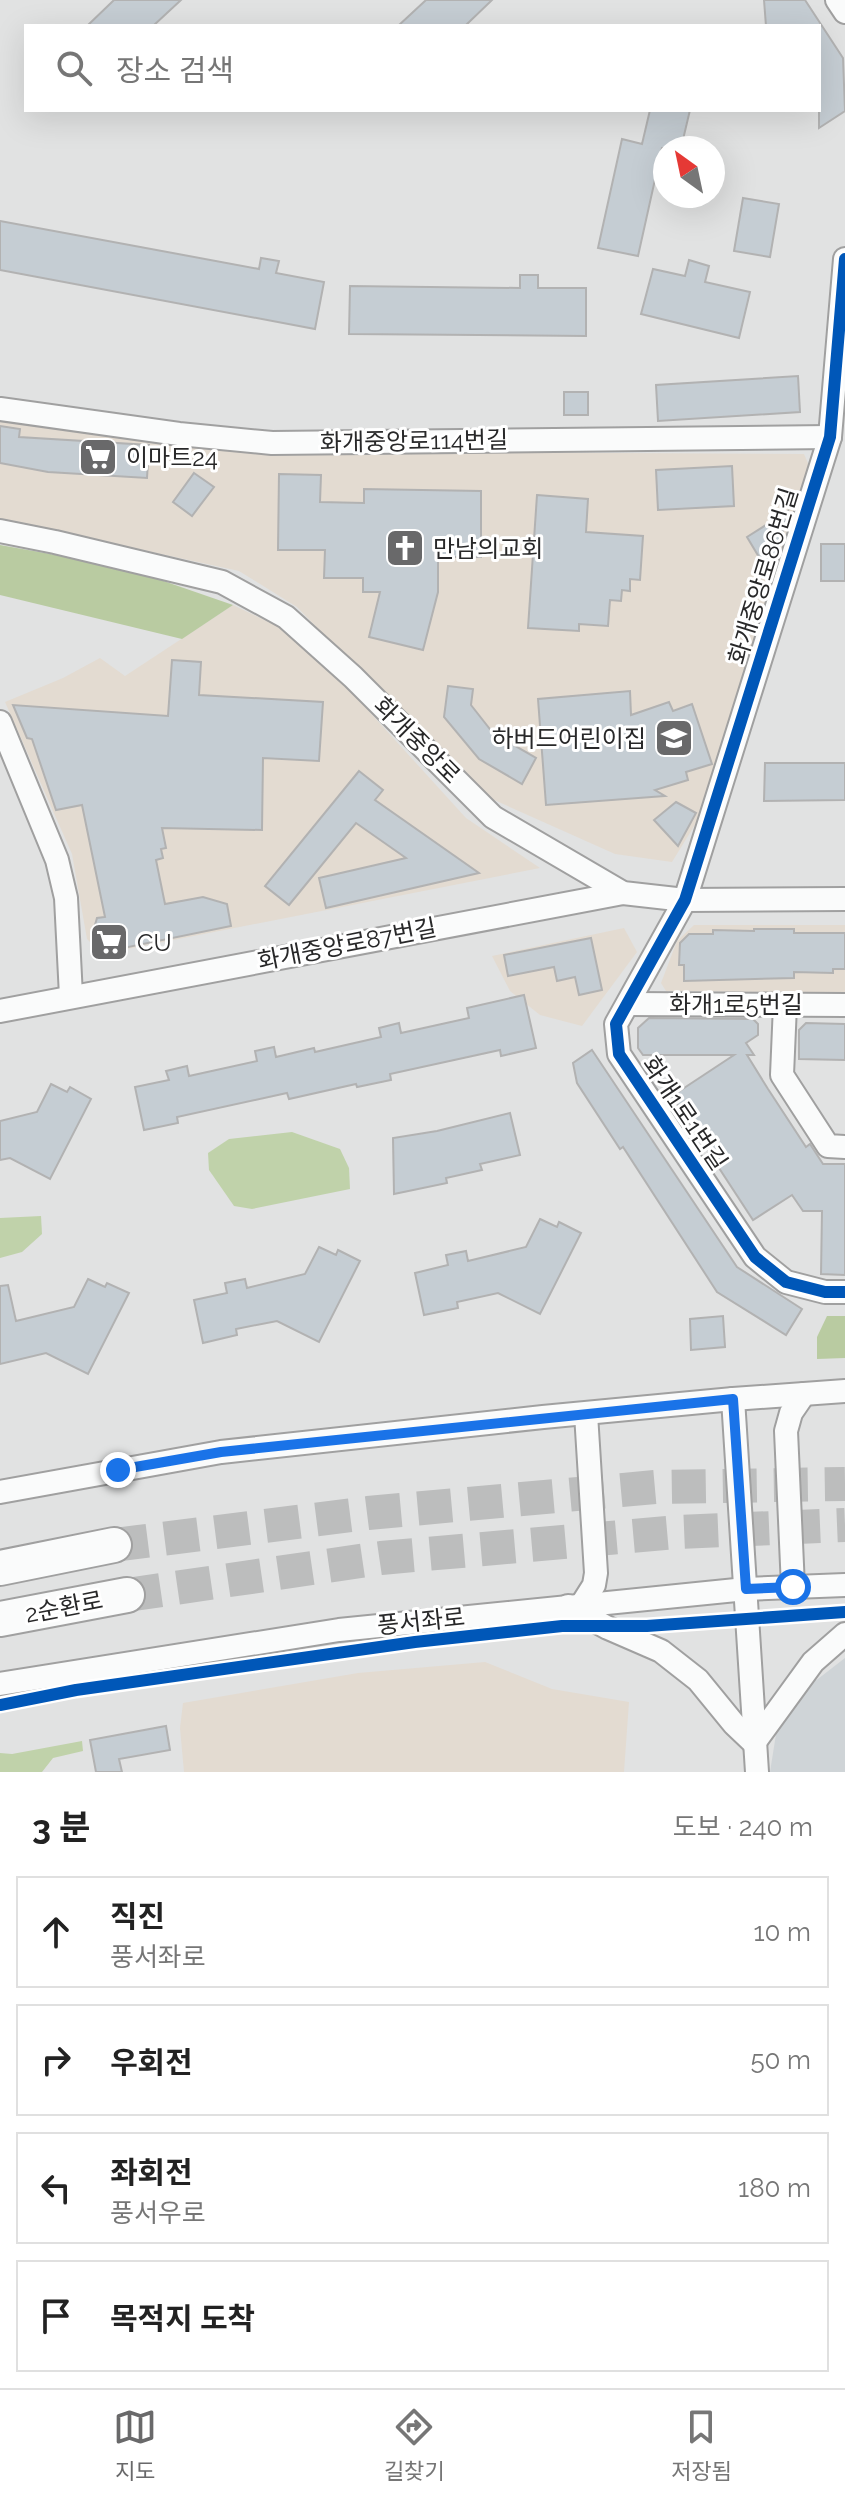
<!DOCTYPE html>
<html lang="ko">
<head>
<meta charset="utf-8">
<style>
	:root { --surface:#fff; --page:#f6f6f6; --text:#222; --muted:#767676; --line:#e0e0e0; --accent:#69696a }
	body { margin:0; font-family:Raleway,"Noto Sans KR",sans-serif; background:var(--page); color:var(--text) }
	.compass { position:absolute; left:653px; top:136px; width:72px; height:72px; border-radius:50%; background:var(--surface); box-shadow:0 8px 32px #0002; rotate:327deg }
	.stop { position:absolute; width:24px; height:24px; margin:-18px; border:6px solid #1a73e8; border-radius:50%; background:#fff }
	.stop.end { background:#1a73e8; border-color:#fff; box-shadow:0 2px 8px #0008 }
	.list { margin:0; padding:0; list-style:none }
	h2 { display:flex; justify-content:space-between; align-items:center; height:104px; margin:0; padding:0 32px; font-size:34px }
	h2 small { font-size:26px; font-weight:400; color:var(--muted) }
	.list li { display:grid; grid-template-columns:52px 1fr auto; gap:24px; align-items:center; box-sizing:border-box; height:112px; margin:0 16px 16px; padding:0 16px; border:2px solid var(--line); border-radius:0px }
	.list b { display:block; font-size:30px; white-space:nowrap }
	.list p { margin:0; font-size:26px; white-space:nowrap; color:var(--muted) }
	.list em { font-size:26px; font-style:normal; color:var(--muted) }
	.icon { flex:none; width:44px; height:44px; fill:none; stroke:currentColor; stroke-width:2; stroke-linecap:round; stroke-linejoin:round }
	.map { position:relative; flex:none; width:845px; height:1772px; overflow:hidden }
	.search { position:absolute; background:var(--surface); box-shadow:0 8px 32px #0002; left:24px; right:24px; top:24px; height:88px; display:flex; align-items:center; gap:20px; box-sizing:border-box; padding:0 28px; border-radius:0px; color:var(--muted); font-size:30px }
	.sheet { height:616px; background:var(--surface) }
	nav { display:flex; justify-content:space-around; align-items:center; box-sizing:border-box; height:112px; border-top:2px solid var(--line); background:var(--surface); font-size:22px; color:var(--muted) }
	nav a { display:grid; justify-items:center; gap:4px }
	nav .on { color:var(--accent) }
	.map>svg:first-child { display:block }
</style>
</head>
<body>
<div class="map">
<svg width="845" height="1772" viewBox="0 0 845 1772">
	<rect width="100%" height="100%" fill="#e1e2e2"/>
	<!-- commercial -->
	<g fill="#e3dbd1">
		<path d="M0,420l223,31 581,3 6,14 -109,347 -29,47 -57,-8 -123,-55 -34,-26 -161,-166 -58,-36 -239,-52z"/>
		<path d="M233,605l48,23 64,57 121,133 74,50 -438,86 -15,-15 -15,-85 -67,-152 58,-24 37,-20 25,18z"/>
		<path d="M694,925h151v68l-179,-2 -5,-8 16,-42z"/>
		<path d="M624,928l13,24 -55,74 -42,-11 -30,-24 -18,-35z"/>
		<path d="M485,1662l67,27 77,13 -5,70h-440l-4,-44 3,-25 175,-30z"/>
	</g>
	<!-- built -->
	<path fill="#cfd4d7" d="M845,1658v114h-75l7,-44 28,-39z"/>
	<!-- green -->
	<g fill="#c0d2aa">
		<path d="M292,1132l48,17 9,19 1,21 -98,20 -18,-3 -25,-36 -1,-17 21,-14z"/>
		<path d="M41,1216l1,18 -20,18 -22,6v-40z"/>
		<path d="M82,1741l1,10 -30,7 -11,14h-42v-19l12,1z"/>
	</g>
	<!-- forest -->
	<g fill="#b9cba1">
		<path d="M0,545l123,22 110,38 -51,34 -182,-44z"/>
		<path d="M827,1316h18v42l-28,1v-22z"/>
	</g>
	<!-- building -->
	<g fill="#c5cdd3" stroke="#b2b2b2" stroke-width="2">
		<path d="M114,0h67l-28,26h-66z"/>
		<path d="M426,0h66l-27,26h-67z"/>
		<path d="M764,0h41l38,58 2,53 -26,17v-102h-53z"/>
		<path d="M650,110h40l-9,38h-19l-24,108 -40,-8 24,-109 20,5z"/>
		<path d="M743,198l36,6 -9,53 -36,-6z"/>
		<path d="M0,221l259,48 2,-11 18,3 -3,12 48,9 -9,47 -315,-59z"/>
		<path d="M689,260l20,6 -4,16 45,10 -11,46 -98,-24 12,-45 32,7z"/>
		<path d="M520,275h18v13h48v48l-237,-2 1,-48 170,2z"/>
		<path d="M798,376l2,36 -142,9 -2,-36z"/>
		<rect x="564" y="392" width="24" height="23"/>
		<path d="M0,426l20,3 -1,8 130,8 -2,33 -99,-6 -48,-9z"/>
		<path d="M732,466l2,40 -76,4 -2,-40z"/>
		<path d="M194,473l20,14 -22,29 -19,-14z"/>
		<path d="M279,474l42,1 -1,27 44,1v-14l117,2v66h-43v35l-15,58 -54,-13 11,-45h-17v-14h-39l1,-28h-47z"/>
		<path d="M537,495l51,4 -2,33 57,4 -3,44 -10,-1v12l-8,-1 -1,11 -11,-1 -2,26 -29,-2v7l-51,-3z"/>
		<path d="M788,511l-13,54 -13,-3 -15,-25z"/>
		<rect x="821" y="544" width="24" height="37"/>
		<path d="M172,660l29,2 -2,33 124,7 -4,59 -56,-3 -1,72 -100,-2 4,20 -5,1 2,9 -7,2 9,44 38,-7 24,7 4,22 -127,26 -13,-13 6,-21 8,-1 -23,-112 -26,5 -24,-71 -5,-1 -14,-33 155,11z"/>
		<path d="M448,686l25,3 -2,16 22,28 43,25 -14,26 -43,-25 -35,-42z"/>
		<path d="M630,691l1,24 38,-13 4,9 19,-7 20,60 -26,8 2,8 -33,10 10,6 -119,9 -8,-106z"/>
		<path d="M765,763h80v37l-81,1z"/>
		<path d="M359,771l24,19 -8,10 104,73 -153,35 -7,-30 87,-20 -50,-35 -67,82 -24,-19z"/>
		<path d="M676,802l20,11 -18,33 -24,-26z"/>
		<path d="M754,929h40v4h51v36h-12v4l-39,-1v6l-110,3v-16h-5l1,-22 9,-9h24v-4l41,1z"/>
		<path d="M591,938l11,52 -23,5 -4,-18 -18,4 -3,-14 -46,9 -4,-21z"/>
		<path d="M524,995l12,53 -35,8 -1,-6 -110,24 1,6 -34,7 -1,-3 -67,15 -2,-6 -110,24 1,6 -34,7 -9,-43 34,-7 -3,-9 21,-5 2,10 68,-15 -2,-10 19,-4 2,10 38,-9 1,4 66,-15 -2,-9 20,-5 2,10 68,-15 -2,-10z"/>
		<path d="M649,1018l104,1 5,5v11l-12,8 8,12h-7l21,34 38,58 4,-3 13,20h22v111l-24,-1 1,-63h-19l-11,-16 -39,25 -81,-124 62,-41h-91l-5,-7v-20z"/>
		<path d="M806,1023l39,1v36l-46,-1v-29z"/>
		<path d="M592,1050l145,217 65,42 -16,26 -69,-43 -94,-145 -3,2 -43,-66 -4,-20z"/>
		<path d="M51,1084l16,8 3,-5 21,12 -41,80 -40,-21 -10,2v-39l37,-9z"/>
		<path d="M510,1113l10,42 -40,9 2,6 -36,8 1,5 -53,11 -1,-56 44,-7z"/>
		<path d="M540,1219l17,8 2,-5 22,11 -41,81 -42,-21 -41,9 1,6 -34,7 -9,-42 33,-8 -2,-10 20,-4 2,10 58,-14z"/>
		<path d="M319,1247l17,8 2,-5 22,11 -41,81 -42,-21 -41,8 1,6 -34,8 -9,-43 33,-7 -2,-10 20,-4 2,9 58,-14z"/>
		<path d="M88,1279l17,8 2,-4 22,10 -41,81 -42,-21 -46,11v-78l8,-1 8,36 58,-14z"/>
		<path d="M723,1316l2,31 -34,3 -1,-31z"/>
		<path d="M166,1726l4,24 -51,9 3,13h-26l-6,-32z"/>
	</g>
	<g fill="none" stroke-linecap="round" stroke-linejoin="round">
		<!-- highway-tunnel -->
		<g stroke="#bcbdbd" stroke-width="34" stroke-dasharray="34 17" stroke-linecap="butt">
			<path d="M114,1545l254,-32 287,-26 190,-3"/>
			<path d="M127,1595l254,-37 296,-26 168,-7"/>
		</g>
		<defs>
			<g id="minor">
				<path d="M837,0l8,12"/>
				<path d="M845,259l-15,178 -145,463 -69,124 3,30 136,203 31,25 39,10h20"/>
				<path d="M0,409l179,25 93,9 558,-6"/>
				<path d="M0,531l55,11 167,40 64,35 67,60 140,140 130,76 62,7 160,-1"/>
				<path d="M0,722l57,138 9,38 5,98"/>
				<path d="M628,1004l217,1"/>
				<path d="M785,1005l-3,70 46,71 17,1"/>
				<path d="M0,1011l623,-118"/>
				<path d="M733,1399l24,373"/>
				<path d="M0,1492l221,-40 322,-35 190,-18 112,-8"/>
				<path d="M793,1587l-7,-156 5,-18 13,-19"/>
				<path d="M582,1604l12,-19 2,-12 -10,-159"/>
				<path d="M568,1606l40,22 53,23 37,29 36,44 20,19 59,-81 32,-28"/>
				<path d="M0,1684l339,-54 407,-41 99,-4"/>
			</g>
			<g id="highway">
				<path d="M0,1568l114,-23"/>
				<path d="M0,1619l127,-24"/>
			</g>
		</defs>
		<!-- minor casing -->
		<use href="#minor" stroke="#a0a0a0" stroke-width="26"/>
		<!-- highway casing -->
		<use href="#highway" stroke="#a0a0a0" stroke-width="38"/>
		<!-- minor -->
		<use href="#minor" stroke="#fafbfb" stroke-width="22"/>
		<!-- highway -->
		<use href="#highway" stroke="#fafbfb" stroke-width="34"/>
		<defs>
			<g id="cycleway">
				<path d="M845,259l-15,178 -145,463 -69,124 3,30 136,203 31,25 39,10h20"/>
				<path d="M0,1705l76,-15 339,-48 147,-16h85l198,-14"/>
			</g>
		</defs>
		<!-- cycleway casing -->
		<use href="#cycleway" stroke="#fff" stroke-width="17"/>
		<!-- cycleway -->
		<use href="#cycleway" stroke="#0057b8" stroke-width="12"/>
	</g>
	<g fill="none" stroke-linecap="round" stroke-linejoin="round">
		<!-- route -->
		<path stroke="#1a73e8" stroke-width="10" d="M118,1470l103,-18 512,-53 13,190 47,-2"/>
	</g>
	<!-- icons -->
	<defs>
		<symbol id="supermarket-square" viewBox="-11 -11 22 22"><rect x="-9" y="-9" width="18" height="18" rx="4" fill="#69696a" stroke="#fff"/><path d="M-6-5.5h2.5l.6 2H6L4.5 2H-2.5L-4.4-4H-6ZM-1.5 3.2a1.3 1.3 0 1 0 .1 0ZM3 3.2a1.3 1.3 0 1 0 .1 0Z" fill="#fff"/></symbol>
		<symbol id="church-square" viewBox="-11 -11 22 22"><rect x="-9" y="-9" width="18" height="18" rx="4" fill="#69696a" stroke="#fff"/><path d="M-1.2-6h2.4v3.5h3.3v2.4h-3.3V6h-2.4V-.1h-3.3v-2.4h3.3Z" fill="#fff"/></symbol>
		<symbol id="school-square" viewBox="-11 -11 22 22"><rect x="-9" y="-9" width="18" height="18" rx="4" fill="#69696a" stroke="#fff"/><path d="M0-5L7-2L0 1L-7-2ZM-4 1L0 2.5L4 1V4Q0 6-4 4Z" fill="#fff"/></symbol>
	</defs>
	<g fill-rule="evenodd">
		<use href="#supermarket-square" x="76" y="435" width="44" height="44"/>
		<use href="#church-square" x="383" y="526" width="44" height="44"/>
		<use href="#school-square" x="652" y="716" width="44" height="44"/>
		<use href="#supermarket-square" x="87" y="920" width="44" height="44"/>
	</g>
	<g text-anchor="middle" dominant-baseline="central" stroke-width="6" stroke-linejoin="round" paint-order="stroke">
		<!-- street labels -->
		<g font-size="24" fill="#282829" stroke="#fff">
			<text transform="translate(414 441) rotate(-1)">화개중앙로114번길</text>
			<text transform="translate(763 576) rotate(-73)">화개중앙로86번길</text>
			<text transform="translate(417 740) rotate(45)">화개중앙로</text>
			<text transform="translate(347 944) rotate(-11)">화개중앙로87번길</text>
			<text x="736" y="1004">화개1로5번길</text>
			<text transform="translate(685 1113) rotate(56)">화개1로1번길</text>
			<text transform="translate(64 1607) rotate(-11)">2순환로</text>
			<text transform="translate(421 1621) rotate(-6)">풍서좌로</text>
		</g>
		<!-- poi labels -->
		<g font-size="24" fill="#282829" stroke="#fff" text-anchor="start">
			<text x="126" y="457">이마트24</text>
			<text x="433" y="548">만남의교회</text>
			<text x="646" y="738" text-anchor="end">하버드어린이집</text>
			<text x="137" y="942">CU</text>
		</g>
	</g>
</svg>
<svg class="compass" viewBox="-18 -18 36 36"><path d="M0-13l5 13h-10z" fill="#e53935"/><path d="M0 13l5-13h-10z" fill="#767676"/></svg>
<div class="stop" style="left:793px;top:1587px"></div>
<div class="stop end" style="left:118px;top:1470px"></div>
<div class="search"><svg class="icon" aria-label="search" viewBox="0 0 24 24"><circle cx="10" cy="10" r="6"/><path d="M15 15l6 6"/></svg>장소 검색</div>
</div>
<section class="sheet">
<h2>3 분<small>도보 · 240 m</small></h2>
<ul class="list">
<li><svg class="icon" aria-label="ahead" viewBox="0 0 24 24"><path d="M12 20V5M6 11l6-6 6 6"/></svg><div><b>직진</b><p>풍서좌로</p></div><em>10 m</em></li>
<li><svg class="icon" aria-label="right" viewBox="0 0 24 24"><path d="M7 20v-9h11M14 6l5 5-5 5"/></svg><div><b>우회전</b></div><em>50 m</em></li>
<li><svg class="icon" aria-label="left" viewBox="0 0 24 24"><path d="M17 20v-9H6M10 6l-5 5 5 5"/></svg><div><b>좌회전</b><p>풍서우로</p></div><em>180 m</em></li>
<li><svg class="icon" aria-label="arrive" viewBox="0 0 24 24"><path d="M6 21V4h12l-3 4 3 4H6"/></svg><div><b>목적지 도착</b></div></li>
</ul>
</section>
<nav>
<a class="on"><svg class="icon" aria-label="map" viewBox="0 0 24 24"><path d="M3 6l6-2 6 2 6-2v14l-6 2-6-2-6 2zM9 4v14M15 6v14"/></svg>지도</a>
<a><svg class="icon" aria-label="directions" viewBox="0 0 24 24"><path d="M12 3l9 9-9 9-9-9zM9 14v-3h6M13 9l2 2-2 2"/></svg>길찾기</a>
<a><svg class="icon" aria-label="saved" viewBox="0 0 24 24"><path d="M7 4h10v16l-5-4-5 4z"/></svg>저장됨</a>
</nav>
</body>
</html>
